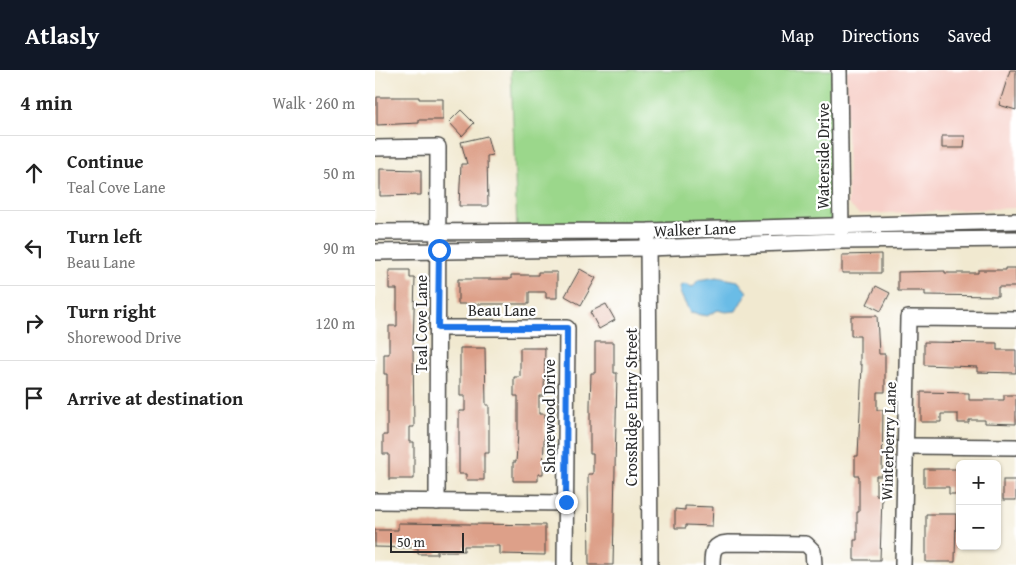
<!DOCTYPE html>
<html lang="en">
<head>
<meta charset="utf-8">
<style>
	:root { --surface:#fff; --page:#f2f2f2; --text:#222; --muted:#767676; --line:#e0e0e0; --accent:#111827 }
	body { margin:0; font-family:"Gentium Book Plus",serif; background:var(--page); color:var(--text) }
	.controls { position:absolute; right:15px; bottom:15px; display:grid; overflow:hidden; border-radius:8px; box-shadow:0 1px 4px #0004 }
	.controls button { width:45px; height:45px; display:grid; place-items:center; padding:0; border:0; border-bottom:1px solid var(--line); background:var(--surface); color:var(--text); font:25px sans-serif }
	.scale { position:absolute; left:15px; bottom:12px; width:74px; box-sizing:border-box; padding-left:5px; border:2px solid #2b2b2b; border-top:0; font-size:14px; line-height:18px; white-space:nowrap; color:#2b2b2b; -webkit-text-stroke:4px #fff; paint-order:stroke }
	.stop { position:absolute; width:15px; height:15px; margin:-11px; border:4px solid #1a73e8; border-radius:50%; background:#fff }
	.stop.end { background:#1a73e8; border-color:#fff; box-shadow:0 1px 5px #0008 }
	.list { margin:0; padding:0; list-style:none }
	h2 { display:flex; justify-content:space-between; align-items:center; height:65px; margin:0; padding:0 20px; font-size:21px }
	h2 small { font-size:16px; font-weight:400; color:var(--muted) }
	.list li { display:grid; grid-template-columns:32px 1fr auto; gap:15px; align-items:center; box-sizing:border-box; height:75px; padding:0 20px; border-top:1px solid var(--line) }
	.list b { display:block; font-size:19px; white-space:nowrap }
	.list p { margin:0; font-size:16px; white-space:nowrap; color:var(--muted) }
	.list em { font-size:16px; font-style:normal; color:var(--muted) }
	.icon { flex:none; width:28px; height:28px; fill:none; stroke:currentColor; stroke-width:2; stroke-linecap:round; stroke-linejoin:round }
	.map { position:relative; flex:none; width:641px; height:495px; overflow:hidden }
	header { display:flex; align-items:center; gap:30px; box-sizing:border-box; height:70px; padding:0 25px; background:var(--accent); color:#fff }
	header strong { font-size:24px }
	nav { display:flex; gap:28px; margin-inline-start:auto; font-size:18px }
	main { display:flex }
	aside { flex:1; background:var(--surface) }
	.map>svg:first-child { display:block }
</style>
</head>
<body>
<header>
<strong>Atlasly</strong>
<nav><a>Map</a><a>Directions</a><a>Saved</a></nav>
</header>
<main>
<aside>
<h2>4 min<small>Walk · 260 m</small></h2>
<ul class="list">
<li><svg class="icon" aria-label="ahead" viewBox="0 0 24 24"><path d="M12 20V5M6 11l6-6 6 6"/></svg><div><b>Continue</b><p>Teal Cove Lane</p></div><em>50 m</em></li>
<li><svg class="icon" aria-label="left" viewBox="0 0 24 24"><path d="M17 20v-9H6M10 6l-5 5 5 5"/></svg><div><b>Turn left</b><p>Beau Lane</p></div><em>90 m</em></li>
<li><svg class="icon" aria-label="right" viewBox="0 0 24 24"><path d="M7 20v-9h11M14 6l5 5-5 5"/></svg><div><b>Turn right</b><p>Shorewood Drive</p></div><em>120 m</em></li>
<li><svg class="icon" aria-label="arrive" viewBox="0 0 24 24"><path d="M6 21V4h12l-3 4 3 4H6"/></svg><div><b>Arrive at destination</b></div></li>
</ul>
</aside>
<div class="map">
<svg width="641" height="495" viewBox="0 0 641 495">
	<rect width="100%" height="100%" fill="#fff"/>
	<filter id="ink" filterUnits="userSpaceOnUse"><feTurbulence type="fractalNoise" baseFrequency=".02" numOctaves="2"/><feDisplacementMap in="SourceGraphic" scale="10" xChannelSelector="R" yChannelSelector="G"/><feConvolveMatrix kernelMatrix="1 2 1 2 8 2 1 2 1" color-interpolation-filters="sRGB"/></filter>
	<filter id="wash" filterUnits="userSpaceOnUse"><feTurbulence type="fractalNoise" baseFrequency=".0096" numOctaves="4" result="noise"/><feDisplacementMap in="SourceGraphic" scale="20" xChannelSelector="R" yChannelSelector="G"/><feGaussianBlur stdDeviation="1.12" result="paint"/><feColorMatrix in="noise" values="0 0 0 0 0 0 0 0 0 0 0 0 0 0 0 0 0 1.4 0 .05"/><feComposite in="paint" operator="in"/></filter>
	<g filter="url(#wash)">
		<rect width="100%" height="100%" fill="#f1e9d0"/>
		<!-- built -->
		<path fill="#f7d0c9" d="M471,0h170v138l-157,6 -11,-10z"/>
		<!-- green -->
		<path fill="#9bd78b" stroke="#63815b" d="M136,0h326l4,155 -324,6z"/>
		<!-- water -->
		<path fill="#6abce6" stroke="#4a7488" d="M342,207l21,4 9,11 -11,19 -11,1 -7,-2 -11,6 -17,-3 -10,-20v-7l4,-2 9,3 5,-7z"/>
		<g id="blocks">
			<!-- building -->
			<g fill="#dda089">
				<path d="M635,0h6v40l-17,-5z"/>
				<path d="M2,27h42v2h24v21h-24v3l-42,2z"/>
				<path d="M86,40l13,13 -12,13 -13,-14z"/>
				<path d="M112,66l5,19 -5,1 1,50h-29l2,-42h6l-6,-22z"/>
				<path d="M567,66h23l-1,12h-22z"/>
				<path d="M5,99l41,1v25l-41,1z"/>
				<path d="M506,184v19h-39v-18z"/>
				<path d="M630,198h11v19h-18v9l-73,-1v-4h-27v-19l47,-1v2h33v-3h27z"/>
				<path d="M205,199l16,9 -15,27 -16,-9z"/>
				<path d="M14,200h21v8h5l-2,68 1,81h-5v15h5v37h-25v-25h-6v-19h4v-61h-3v-20h5v-28h8v-37h-8z"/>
				<path d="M163,202h19v26h-11v-6h-17v12h-71v-25h53v-4h27z"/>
				<path d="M501,216l14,7 -9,18 -14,-7z"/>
				<path d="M231,234l9,16 -16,9 -9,-17z"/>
				<path d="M476,246h26l2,38h6v38h-8v18h6l-1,66h-6v19h6l-2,65h-26v-20h3v-28h2v-36h-4v-20h3l4,-91h-2v-29h-9z"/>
				<path d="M220,272h19v31h3l-4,192h-24l-1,-91h5v-20h-3v-49l1,-32h4z"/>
				<path d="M549,272l73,1v7h19v23l-39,-1v-5l-53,-2z"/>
				<path d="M85,278h25l1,57h3v48h-5v27h-18v-6h-7v-63h6v-15h-5z"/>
				<path d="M145,278h25l-1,48h-5v18h6l-2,60h-5v7h-25v-19h3l2,-28v-38h-4v-19h6z"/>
				<path d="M546,322l48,1v7h35v-5h12v29l-31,-1v-3h-16v3h-11v-9h-17v8h-20z"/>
				<path d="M549,399h36v25h-11v-7h-25z"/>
				<rect x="628" y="410" width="13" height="20"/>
				<path d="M310,436l28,1 -1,19 -26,-1v3h-11v-19l10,1z"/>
				<path d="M551,444h30l-1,48h-29z"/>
				<path d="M23,453l147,2v30l-45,-1v-8h-36v5h-27v3h-19v-6l-43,-1v-17h23z"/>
			</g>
		</g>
	</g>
	<g filter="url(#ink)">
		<use href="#blocks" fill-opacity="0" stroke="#494844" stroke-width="1"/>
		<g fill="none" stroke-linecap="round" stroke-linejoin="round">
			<defs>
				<g id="minor">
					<path d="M464,0l2,163"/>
					<path d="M0,78l63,-1 -1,355"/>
					<path d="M0,162l273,-1 368,-10"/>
					<path d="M273,168l2,327"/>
					<path d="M0,182l273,-4 192,-7 176,-2"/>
					<path d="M63,258h129l-2,237"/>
					<path d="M532,376l109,1"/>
					<path d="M0,431l191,2"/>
					<path d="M337,495c0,-14 1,-21 16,-22l78,1 7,7 1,14"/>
					<path d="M528,495l5,-247 108,1"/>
				</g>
			</defs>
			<!-- minor casing -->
			<use href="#minor" stroke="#494844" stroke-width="18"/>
			<!-- minor -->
			<use href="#minor" stroke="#fff" stroke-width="15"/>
		</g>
	</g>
	<g fill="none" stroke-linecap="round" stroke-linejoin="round" filter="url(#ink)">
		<!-- route -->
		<path stroke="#1a73e8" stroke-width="6" d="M64,180l-1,78h129l-1,174"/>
	</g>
	<g text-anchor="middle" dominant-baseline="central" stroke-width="4.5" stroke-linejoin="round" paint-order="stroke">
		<!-- street labels -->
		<g font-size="16" fill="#2b2b2b" stroke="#fff">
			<text transform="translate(448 86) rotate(-90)">Waterside Drive</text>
			<text transform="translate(320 159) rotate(-2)">Walker Lane</text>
			<text x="127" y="240">Beau Lane</text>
			<text transform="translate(46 254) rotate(-90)">Teal Cove Lane</text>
			<text transform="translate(256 337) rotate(-90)">CrossRidge Entry Street</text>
			<text transform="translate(174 346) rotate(-90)">Shorewood Drive</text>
			<text transform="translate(513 371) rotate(-88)">Winterberry Lane</text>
		</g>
	</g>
</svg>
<div class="controls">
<button>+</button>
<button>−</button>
</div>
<div class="scale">50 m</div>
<div class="stop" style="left:64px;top:180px"></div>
<div class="stop end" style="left:191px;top:432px"></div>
</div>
</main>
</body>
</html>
